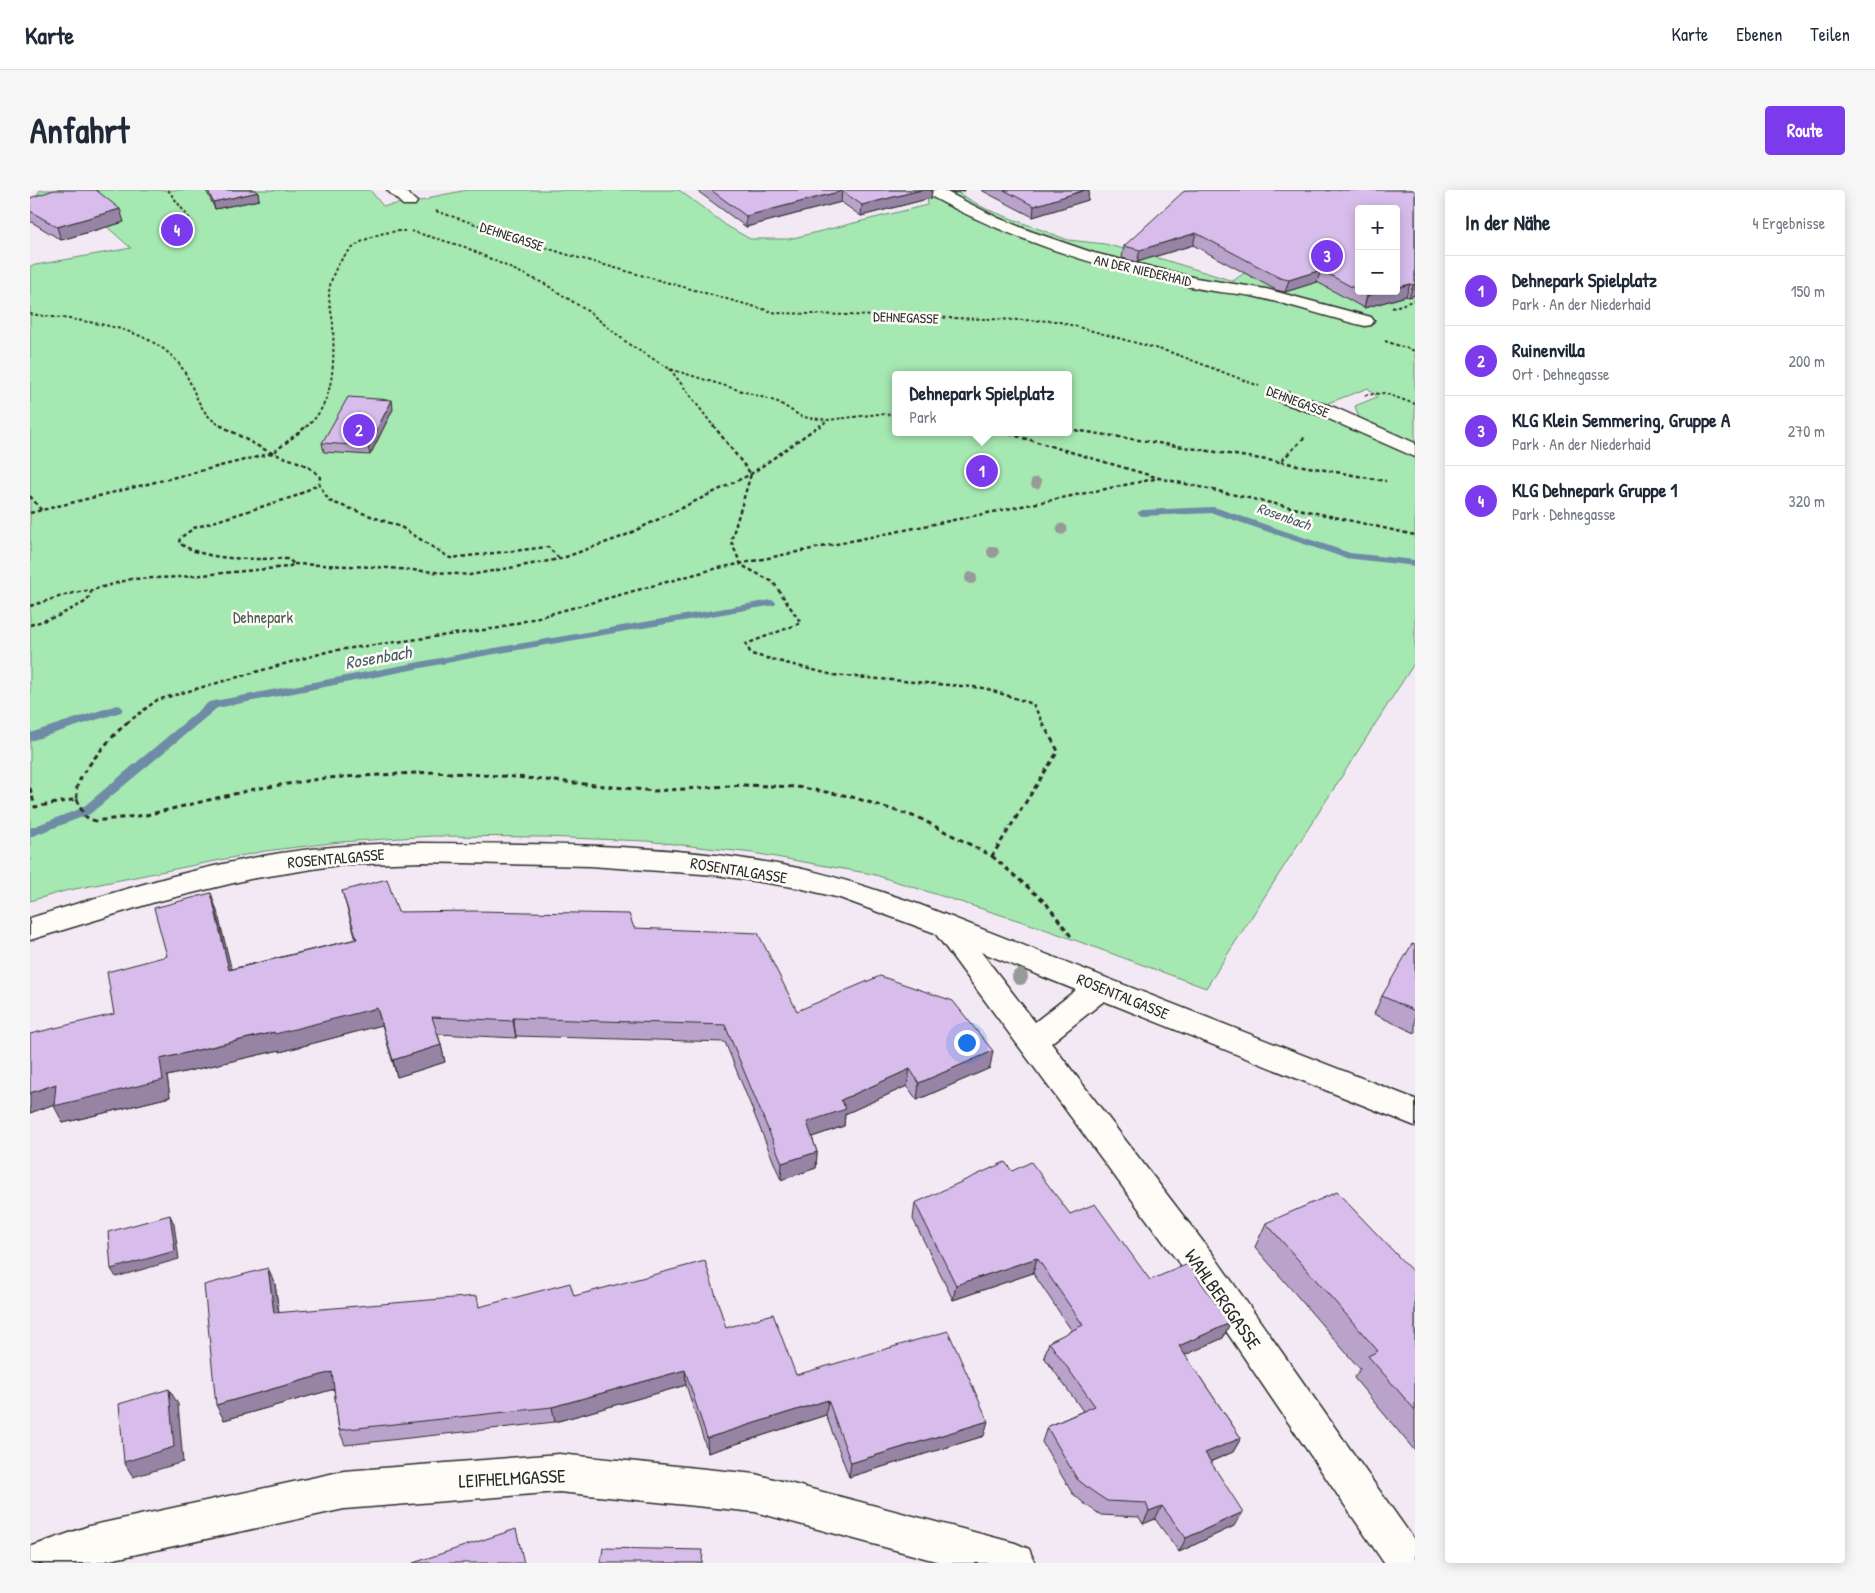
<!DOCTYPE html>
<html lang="de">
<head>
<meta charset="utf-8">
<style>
	:root { --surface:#fff; --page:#f6f6f7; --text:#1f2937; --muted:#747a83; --line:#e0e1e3; --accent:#7c3aed }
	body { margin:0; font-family:"Patrick Hand",sans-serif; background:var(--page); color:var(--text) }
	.controls { position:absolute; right:15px; top:15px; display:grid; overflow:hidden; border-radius:5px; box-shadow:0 2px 12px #0003 }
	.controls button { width:45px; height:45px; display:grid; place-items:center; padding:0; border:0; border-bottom:1px solid var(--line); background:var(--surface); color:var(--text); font:25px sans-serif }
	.you { position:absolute; left:936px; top:852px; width:18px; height:18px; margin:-12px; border:4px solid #fff; border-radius:50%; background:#1a73e8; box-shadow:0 0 0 8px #1a73e833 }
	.badge { display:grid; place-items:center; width:32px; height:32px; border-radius:50%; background:var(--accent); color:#fff; font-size:16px; font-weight:700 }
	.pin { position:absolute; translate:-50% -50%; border:2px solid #fff; box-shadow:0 1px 5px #0006 }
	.popup { position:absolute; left:862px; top:181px; width:180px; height:65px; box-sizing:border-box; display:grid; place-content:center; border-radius:5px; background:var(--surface); filter:drop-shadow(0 1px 4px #0005); font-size:16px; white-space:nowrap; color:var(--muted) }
	.popup b { font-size:19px; color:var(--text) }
	.popup::after { content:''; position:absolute; left:50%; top:100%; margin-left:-10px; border:10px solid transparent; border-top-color:var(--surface) }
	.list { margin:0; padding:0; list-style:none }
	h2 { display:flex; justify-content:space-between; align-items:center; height:65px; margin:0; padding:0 20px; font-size:21px }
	h2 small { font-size:16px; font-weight:400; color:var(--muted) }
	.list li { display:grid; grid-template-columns:32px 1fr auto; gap:15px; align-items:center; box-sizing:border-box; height:70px; padding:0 20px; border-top:1px solid var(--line) }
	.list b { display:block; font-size:19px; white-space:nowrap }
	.list p { margin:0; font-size:16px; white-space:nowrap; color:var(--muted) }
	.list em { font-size:16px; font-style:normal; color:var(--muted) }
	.map { position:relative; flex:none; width:1385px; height:1373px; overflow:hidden; border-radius:5px }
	header { display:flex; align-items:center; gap:30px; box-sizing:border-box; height:70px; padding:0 25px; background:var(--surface); border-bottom:1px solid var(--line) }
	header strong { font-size:24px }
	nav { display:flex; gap:28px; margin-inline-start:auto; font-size:18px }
	.intro { display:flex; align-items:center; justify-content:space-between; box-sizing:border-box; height:120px; padding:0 30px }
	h1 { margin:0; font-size:35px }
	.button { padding:12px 22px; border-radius:5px; background:var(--accent); color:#fff; font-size:18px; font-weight:700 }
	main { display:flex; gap:30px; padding:0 30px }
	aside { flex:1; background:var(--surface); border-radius:5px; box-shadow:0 2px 12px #0003 }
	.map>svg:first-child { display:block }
</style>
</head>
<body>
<header>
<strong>Karte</strong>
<nav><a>Karte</a><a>Ebenen</a><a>Teilen</a></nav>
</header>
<div class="intro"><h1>Anfahrt</h1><a class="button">Route</a></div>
<main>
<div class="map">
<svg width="1385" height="1373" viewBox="0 0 1385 1373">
	<rect width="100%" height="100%" fill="#f2e9f4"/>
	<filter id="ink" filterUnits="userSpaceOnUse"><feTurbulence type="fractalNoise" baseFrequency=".02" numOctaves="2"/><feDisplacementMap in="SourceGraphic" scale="10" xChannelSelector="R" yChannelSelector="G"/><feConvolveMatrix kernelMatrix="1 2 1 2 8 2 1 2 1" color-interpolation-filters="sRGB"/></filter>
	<g filter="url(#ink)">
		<!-- green -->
		<path fill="#a6e8b1" stroke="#688a6e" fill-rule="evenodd" d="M10,0h330l13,16 44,-6 5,-3 35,-7h212l48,36 23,13h39l138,-34 1,-6 29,-6 -4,-3h13l-8,3 28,16 82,31 37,4 60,16 68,21 17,-12 92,-26 17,48h37l19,-71v226l-55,-25 -5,-15 22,-9 -9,-9 -40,15 37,32 50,22v205l-209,326 -167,-61 -167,-53 -119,-21 -107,-12 -102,-4 -112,-1 -92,6 -75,9 -200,40 -35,10v-635l101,-18 -42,-37 -58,-4zM866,185h172v57h-172z"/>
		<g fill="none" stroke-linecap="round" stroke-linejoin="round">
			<!-- stream -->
			<g fill="#6e8ca5" fill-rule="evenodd">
				<path d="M1184,317l136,46 65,7v6l-70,-8 -132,-45 -71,3 -5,-3 5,-3z"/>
				<path d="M741,410l4,1 1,2 -1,2 -303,53 -255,50 -127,106 -60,23v-9l52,-20 127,-106 263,-50z"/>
				<path d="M87,515l4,1 2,3 -2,3 -91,29v-8z"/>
			</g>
			<defs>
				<g id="minor">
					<path d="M357,0h17l13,12 -2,3h-12z"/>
					<path d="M893,0h20l55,28 32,13 64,22 102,25 70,11 105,28 3,4 -3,4 -6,1c-38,-9 -75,-22 -113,-30 -19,-3 -38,-4 -56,-8 -95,-19 -186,-48 -271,-95z"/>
					<path d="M1257,202l49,16 79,35v14l-93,-41 -42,-14 -3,-4 3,-4z"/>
					<path d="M392,653c125,1 253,0 376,25 42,9 80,23 120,36l497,195v27l-311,-125 -53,42 163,213 201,285v22h-31l-194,-285 -255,-345 -95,-35 -41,-10 -83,-13 -126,-9 -168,-4 -84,3 -88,14 -95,23 -125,38v-22c92,-28 185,-58 281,-69 37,-4 74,-6 111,-6zM951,762l95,38 -41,32z"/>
					<path d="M529,1264l196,20 260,69 14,6 6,14h-92l-188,-51 -196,-20 -215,17 -248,54h-66v-16l59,-21 255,-55z"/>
				</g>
			</defs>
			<!-- minor casing -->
			<use href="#minor" stroke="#2b2b2b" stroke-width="3"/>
			<!-- path-far2 -->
			<g stroke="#2b2b2b" stroke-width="2" stroke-dasharray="3 2.5" stroke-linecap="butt">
				<path d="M138,0l24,32"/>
				<path d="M406,21l129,43 212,59 279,8 117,32 86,33"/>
				<path d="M381,41l54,16 80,37 44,28 41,33 40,24 108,33 24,15 26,3 51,-6 17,1"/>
				<path d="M1362,118l23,-8"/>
				<path d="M0,124c50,7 125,10 154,57 13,22 14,43 39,56"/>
				<path d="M1355,151l30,10"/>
				<path d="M640,179l44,58"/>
				<path d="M1335,205l19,-2 31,11"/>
				<path d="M276,237c30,-24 28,-68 27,-103 -1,-11 -6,-26 -3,-38 8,-37 39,-55 75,-55"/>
				<path d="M789,237l9,-7"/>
			</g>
			<!-- path-far1 -->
			<g stroke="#2b2b2b" stroke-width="2.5" stroke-dasharray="4 3" stroke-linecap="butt">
				<path d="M190,235c17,9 34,20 52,28 18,7 35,9 48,24l-1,7 10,17 72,26 49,31 98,-11 12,12"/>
				<path d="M683,235l38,49 -20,67 10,24 32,17 28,41 -55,21 5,10 82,21 151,13 49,16 10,19"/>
				<path d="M1038,239l212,33 26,-26"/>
				<path d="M973,242l156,46 256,57"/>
				<path d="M1251,272l105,19"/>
				<path d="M0,306l12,15"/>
				<path d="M0,323l243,-60 35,-28"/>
				<path d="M264,374l83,3 93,8 90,-16 64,-23 127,-62 69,-49"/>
				<path d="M0,416l38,-12 24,-4"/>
				<path d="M0,435l28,-9 29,-15 5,-11 39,-11 49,-2 108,-10 6,-3 -6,-5c-35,-1 -79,4 -109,-16l1,-5 14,-10 102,-32 23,-12"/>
				<path d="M97,533l30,-23 173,-49 169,-23 215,-59 445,-91"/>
			</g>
			<!-- path -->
			<g stroke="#2b2b2b" stroke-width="3" stroke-dasharray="5 4" stroke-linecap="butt">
				<path d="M0,598l5,19 42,-8c0,-4 -1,-8 0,-12 3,-15 39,-56 51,-65"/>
				<path d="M47,609l7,17 11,5 51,-6 109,-26 71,-11 110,-6 80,5 138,14 90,-6 53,2 52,9 70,22 73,38 66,-105 -16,-29"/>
				<path d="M962,666l54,47 27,36"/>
			</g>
			<!-- minor -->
			<use href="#minor" fill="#fdfcf7" fill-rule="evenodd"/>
		</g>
		<!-- trees -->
		<g fill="#969a98">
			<circle cx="1006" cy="293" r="5.5"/>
			<circle cx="1032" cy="339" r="5.5"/>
			<circle cx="963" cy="362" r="6"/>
			<circle cx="941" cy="388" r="6"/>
			<circle cx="990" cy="787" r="8"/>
		</g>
		<!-- wall -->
		<g fill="#baa3cb" stroke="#2b2b2b">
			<path d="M176,0h50l2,2 1,8 -44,9z"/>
			<path d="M666,0h236l-1,8 -70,18 -20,-14 -95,25z"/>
			<path d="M917,0h18l-12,3z"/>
			<path d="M951,0h108l-1,10 -55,17z"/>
			<path d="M1385,0v105l-6,2 -3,-1 -42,12 -47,-26 -32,10 -9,-2 -83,-45 -56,17 -15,-4 2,-12 204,-55z"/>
			<path d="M0,8l94,24 -63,18 -31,-19z"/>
			<path d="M363,219l-23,46 -46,-3 -2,-9z"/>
			<path d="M312,701l56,21 236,16 163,83 193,57 -73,32 -10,-14 -62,28 -1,12 -32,11 5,15 -1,16 -35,12 -56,-138 -209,-6v2l-78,-4 3,11 4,17 -48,15 -15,-52 -102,27v-2l-113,26 3,21 -107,26 -9,-19 -24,9 84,-99 53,-58 50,-45 14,58 125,-30z"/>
			<path d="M1385,755v88l-41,-19 8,-18z"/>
			<path d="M982,981l58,43 80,66 80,43 -7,15 -38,17 56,83 -8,14 -23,10 24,64 -55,26 -24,-33 -12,5 -4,-7 -38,-2 -15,-10 -14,-12 -30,-51 5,-15 36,-16 -39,-54 5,-15 23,-11 -39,-58 -80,27 -40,-81 2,-16z"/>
			<path d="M1236,1033l149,51v177l-61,-73 6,-9 -105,-122z"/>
			<path d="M245,1094l4,29 201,-6 94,-11 152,32 70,47 188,61 -135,41 -23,-62 -118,38 -22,-68 -131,37 -210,23 -6,-15 -5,-41 -110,31z"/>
		</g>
		<!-- shaded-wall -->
		<g fill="#9784a5" stroke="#2b2b2b">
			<path d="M891,0h11l-1,8 -70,18 1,-11z"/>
			<path d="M923,0h12l-12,3z"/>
			<path d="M1055,0h4l-1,10 -55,17 1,-11z"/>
			<path d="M812,1l-1,11 -95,25v-11z"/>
			<path d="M228,2l1,8 -44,9 -2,-7z"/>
			<path d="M90,19l4,13 -63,18 -4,-13z"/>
			<path d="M1166,43l-3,12 -56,17 3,-12z"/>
			<path d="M1291,80l-4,12 -32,10 4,-12z"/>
			<path d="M1380,94l-4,12 -42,12 3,-12 16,-5h13v-3z"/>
			<path d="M1385,94v11l-6,2 4,-12z"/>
			<path d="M362,210l1,9 -23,46 -2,-9z"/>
			<path d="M181,703l6,18 19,76 -7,-17z"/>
			<path d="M347,818l5,17 -102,27v-2l-113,26 3,21 -107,26 -9,-17 106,-47z"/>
			<path d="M483,828l3,18v2l-3,-17z"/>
			<path d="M411,855l4,17 -48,15 -4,-17z"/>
			<path d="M963,861l-3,17 -73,32 2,-17z"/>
			<path d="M880,879l-3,17 -62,28 -1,12 -38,13 1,-17 34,-22z"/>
			<path d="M26,894l9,16 -35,13v-20z"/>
			<path d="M787,962l-1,16 -35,12 1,-17z"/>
			<path d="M140,1025l4,9 5,35 -63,18 -5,-8z"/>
			<path d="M1007,1068l-4,15 -80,27 3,-15z"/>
			<path d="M238,1078l7,16 6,45 -7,-16z"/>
			<path d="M1200,1133l-7,15 -51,23 7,-15z"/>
			<path d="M655,1180l1,15 -131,37 -3,-15z"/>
			<path d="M302,1182l6,16 -114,32 -8,-15z"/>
			<path d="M139,1199l9,15 5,58 -50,15 -9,-15z"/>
			<path d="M798,1210l-2,15 -118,38 -1,-15z"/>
			<path d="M958,1231l-4,15 -135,41 2,-14z"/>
			<path d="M1211,1248l-8,14 -36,15 8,-14z"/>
			<path d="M1132,1316l-7,13 -12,5 6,-13z"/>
			<path d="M1213,1322l-9,14 -55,26 7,-14z"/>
		</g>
		<!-- building -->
		<g fill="#d8bdec" stroke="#2b2b2b">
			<path d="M24,0h42l24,19 -63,18 -27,-16v-13z"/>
			<path d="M178,0h48l2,2 -45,10z"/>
			<path d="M681,0h210l-59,15 -20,-14 -96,25z"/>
			<path d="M974,0h81l-51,16z"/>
			<path d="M1159,0h137l2,1 3,-1h84v94l-2,1 -3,-1 -14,4v-79h-37v82l-38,-21 -32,10 -9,-2 -84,-45 -56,17 -16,-4 59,-54z"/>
			<path d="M1329,101h24l-16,5z"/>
			<path d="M318,207l44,3 -24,46 -46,-3z"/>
			<path d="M357,689l11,33 78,-1 153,3 5,14 124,5 39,78 83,-35 73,25 40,50 -74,32 -9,-14 -69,31 5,9 -39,13 10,30 -35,11 -57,-138 -212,-7v3l-81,-4 9,28 -48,15 -16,-52 -102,26 -1,-2 -114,27 3,21 -109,26 2,-22 -26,9v-59l84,-20 -7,-42 60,-16 -13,-48 57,-15 18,77 128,-31 -15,-48z"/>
			<path d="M1382,754l3,1v66l-33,-15z"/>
			<path d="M975,972l7,9 19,-9 39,52 25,-10 55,76 38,-16 42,59 -51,23 62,92 -36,15 38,59 -57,26 -24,-32 -13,5 -3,-8 -39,-2 -15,-10 -15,-12 -30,-52 48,-21 -46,-64 34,-17 -46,-67 -81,27 -41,-82z"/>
			<path d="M1307,1002l78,82v136l-47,-54 10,-5 -112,-128z"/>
			<path d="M140,1025l5,36 -64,18 -3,-37z"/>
			<path d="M675,1071l21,67 47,-14 23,61 152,-44 40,90 -137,42 -23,-63 -121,38 -22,-68 -133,37 -213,23 -7,-58 -116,33 -12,-120 64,-17 6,45 203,-17 2,11 91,-24 4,13z"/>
			<path d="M139,1199l5,58 -50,15 -5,-58z"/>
			<path d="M486,1339l8,34h-111z"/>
			<path d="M573,1358l100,2 -1,13h-101z"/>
		</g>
	</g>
	<g text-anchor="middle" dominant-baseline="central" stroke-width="5" stroke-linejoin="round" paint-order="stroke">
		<!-- far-street labels -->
		<g font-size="14" fill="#2b2b2b" stroke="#fdfcf7">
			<text transform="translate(482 46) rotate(18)">DEHNEGASSE</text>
			<text transform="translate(1113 80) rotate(13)">AN DER NIEDERHAID</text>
			<text transform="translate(876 127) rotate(2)">DEHNEGASSE</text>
			<text transform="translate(1268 211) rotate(21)">DEHNEGASSE</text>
		</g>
		<!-- far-water labels -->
		<g font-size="15" font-style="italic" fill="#4c5c68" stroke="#fdfcf7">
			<text transform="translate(1254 326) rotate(19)">Rosenbach</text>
		</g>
		<!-- park labels -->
		<g font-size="16" fill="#4a5a4c" stroke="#fdfcf7">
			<text x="233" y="427">Dehnepark</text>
		</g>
		<!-- street labels -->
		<g font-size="16" fill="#2b2b2b" stroke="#fdfcf7">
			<text transform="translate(306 668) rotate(-5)">ROSENTALGASSE</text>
			<text transform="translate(709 680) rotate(9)">ROSENTALGASSE</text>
			<text transform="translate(1093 806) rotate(22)">ROSENTALGASSE</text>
		</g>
		<!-- water labels -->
		<g font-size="18" font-style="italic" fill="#4c5c68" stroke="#fdfcf7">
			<text transform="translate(348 467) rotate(-10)">Rosenbach</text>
		</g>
		<!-- near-street labels -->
		<g font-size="19" fill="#2b2b2b" stroke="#fdfcf7">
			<text transform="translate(1193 1109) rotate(55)">WAHLBERGGASSE</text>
			<text transform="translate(482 1288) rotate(-3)">LEIFHELMGASSE</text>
		</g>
	</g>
</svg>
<div class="controls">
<button>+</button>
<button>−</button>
</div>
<div class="you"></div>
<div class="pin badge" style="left:952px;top:281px">1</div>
<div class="popup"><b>Dehnepark Spielplatz</b>Park</div>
<div class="pin badge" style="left:329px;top:240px">2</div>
<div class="pin badge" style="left:1297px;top:66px">3</div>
<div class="pin badge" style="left:147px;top:40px">4</div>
</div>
<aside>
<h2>In der Nähe<small>4 Ergebnisse</small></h2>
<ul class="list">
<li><span class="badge">1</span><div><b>Dehnepark Spielplatz</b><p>Park · An der Niederhaid</p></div><em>150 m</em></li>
<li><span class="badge">2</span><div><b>Ruinenvilla</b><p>Ort · Dehnegasse</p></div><em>200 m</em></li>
<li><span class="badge">3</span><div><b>KLG Klein Semmering, Gruppe A</b><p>Park · An der Niederhaid</p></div><em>270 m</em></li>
<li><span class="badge">4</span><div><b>KLG Dehnepark Gruppe 1</b><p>Park · Dehnegasse</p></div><em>320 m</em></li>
</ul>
</aside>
</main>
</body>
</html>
